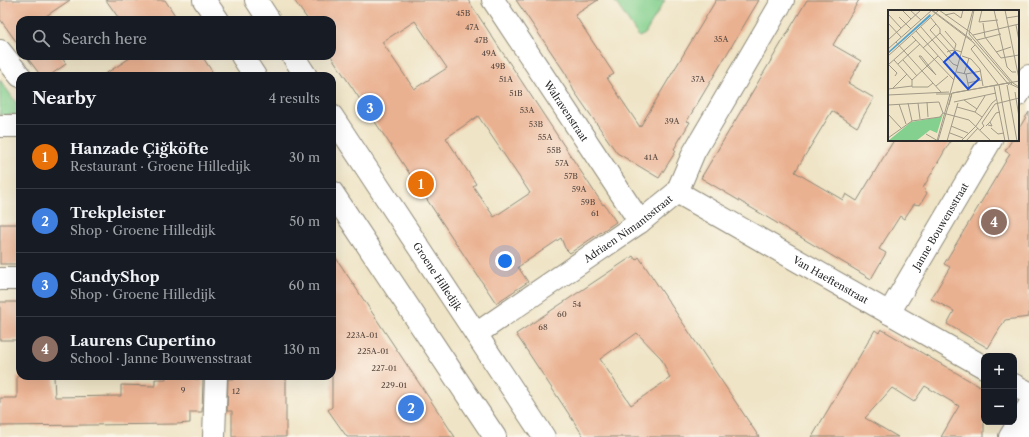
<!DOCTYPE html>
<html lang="en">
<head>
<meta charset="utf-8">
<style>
	:root { --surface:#171b24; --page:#20242c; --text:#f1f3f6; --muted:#9ea1a6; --line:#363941; --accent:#0f766e }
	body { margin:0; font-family:"Libre Caslon Text",serif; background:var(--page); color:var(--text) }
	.controls { position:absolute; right:12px; bottom:12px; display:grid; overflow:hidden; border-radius:8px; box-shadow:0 4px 16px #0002 }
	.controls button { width:36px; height:36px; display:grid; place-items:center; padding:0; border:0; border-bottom:1px solid var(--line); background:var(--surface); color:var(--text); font:20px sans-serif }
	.you { position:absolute; left:505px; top:261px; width:14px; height:14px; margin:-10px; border:3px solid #fff; border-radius:50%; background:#1a73e8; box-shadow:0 0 0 6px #1a73e833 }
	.badge { display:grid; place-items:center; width:26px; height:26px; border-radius:50%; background:var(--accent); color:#fff; font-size:13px; font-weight:700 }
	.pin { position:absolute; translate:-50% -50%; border:2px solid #fff; box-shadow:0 1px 4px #0006 }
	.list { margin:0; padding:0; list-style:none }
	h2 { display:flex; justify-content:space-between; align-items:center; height:52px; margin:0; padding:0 16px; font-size:17px }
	h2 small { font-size:13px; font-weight:400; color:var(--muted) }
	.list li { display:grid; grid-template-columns:26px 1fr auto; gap:12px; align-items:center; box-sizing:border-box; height:64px; padding:0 16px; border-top:1px solid var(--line) }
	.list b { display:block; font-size:15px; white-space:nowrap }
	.list p { margin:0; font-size:13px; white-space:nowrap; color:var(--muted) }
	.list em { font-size:13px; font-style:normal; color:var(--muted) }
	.icon { flex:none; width:22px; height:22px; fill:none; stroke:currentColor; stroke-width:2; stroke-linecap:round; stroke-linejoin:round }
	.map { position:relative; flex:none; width:1029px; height:437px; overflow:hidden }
	.search { position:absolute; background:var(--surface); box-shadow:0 4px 16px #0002; left:16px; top:16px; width:320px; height:44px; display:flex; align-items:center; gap:10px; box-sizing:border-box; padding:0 14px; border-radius:12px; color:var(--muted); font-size:15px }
	.panel { position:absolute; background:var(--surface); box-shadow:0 4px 16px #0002; left:16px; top:72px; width:320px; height:308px; border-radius:12px }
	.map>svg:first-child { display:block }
</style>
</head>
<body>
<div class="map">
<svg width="1029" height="437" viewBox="0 0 1029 437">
	<rect width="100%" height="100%" fill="#fbf7ec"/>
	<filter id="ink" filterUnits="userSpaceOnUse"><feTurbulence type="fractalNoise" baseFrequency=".025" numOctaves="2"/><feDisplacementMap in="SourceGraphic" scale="8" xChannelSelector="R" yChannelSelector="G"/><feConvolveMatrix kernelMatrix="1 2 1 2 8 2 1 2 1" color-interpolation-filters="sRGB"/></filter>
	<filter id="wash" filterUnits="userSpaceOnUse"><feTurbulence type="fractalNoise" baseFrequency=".012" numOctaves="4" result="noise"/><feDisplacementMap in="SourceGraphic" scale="16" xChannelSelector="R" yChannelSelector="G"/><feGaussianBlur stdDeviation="0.9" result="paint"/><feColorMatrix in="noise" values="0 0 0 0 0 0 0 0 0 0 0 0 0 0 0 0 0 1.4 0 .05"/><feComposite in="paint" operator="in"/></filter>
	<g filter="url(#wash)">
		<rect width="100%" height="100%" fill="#efe4c6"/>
		<!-- green -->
		<g fill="#84d08e" stroke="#587e5c">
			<path d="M614,0h51l-20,34 -6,3z"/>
			<path d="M0,80l20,28v7h-20z"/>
		</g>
		<g id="blocks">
			<!-- building -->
			<g fill="#eab191" fill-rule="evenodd">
				<path d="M0,0h70l-30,20h-20v27l-20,-28z"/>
				<path d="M106,0h59l13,20h-58z"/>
				<path d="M294,0h174l135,205 1,-1 12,18 -46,31 -5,-5 -4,-10 -43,29 10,15 -32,21 -165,-247 1,-36h-24zM415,21l32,47 -33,21 -32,-47zM478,116l52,77 -36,24 -21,-31 3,-2 -30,-46z"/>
				<path d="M516,0h82l-23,15 39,59 -7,4 33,49 76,-127h43l-72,121 3,1 -16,27 2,2 -17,27 -42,-25 -43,-62 -8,-17z"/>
				<path d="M807,0h52l-26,45 28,16 -13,22 26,15 -17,29 -25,-16 -37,61 48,28 3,-6 11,7 37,-61h57l-28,48 4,5 -7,12 -6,-1 -10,15 -4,-3 -21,33 7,4 -15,26 -170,-101z"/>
				<path d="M26,56h35l5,8 -17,12h-8z"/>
				<path d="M133,56h69l13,20h-113z"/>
				<path d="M1029,112v205l-24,3 -17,28 -41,-24 7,-13 -23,-12 19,-32 -6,-3 66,-110 -5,-3 7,-11h6v-10z"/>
				<rect x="0" y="224" width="20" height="40"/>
				<path d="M332,252l51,77 72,108h-108l-19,-27 4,-3z"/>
				<path d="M633,256l3,4 3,-3 120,180h-175l-68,-103zM637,333l24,25 9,20 -39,27 -31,-46z"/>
				<rect x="0" y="302" width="20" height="38"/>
				<path d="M881,329l103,60v48h-43l18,-31 -34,-20 -11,16 -22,-14 -27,30 33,19h-86l63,-107 4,3z"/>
				<path d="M17,376h37l1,21 66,-1v-11l34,1v-7h11v-3h29v3h8l-1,33h-12v11l-13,1 -177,2v-28h17z"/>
				<path d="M236,376h50v61h-54v-26h-5l1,-32h8z"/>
			</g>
		</g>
	</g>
	<g filter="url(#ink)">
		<use href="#blocks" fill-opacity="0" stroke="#8d8878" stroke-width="1"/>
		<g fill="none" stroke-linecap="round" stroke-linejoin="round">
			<defs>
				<g id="minor">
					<path id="s1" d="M493,0l147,222"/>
					<path d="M0,51l20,25"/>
					<path d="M1018,95l11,-19"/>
					<path d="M0,126h20"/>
					<path id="s2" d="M677,192l307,175"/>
					<path d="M0,279h20"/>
					<path id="s3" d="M889,313l102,-173"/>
					<path id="s4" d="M476,334l164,-112 37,-30 17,-40 89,-152"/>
					<path d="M1014,385l15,8"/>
					<path d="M214,437l2,-61"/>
					<path d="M1010,437l19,-31"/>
				</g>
				<g id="tertiary">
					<path d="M204,0l14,20"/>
					<path d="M256,0l13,20"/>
					<path d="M242,56l13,20"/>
					<path d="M293,56l13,20"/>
					<path id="s5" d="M332,116l212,321"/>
					<path d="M332,192l163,245"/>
				</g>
				<path id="primary" d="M1028,437l1,-2"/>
			</defs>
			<!-- minor casing -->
			<use href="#minor" stroke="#8d8878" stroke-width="24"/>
			<!-- tertiary casing -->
			<use href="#tertiary" stroke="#8d8878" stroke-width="24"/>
			<!-- primary casing -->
			<use href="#primary" stroke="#8d8878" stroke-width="24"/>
			<!-- minor -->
			<use href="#minor" stroke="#fff" stroke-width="22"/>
			<!-- tertiary -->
			<use href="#tertiary" stroke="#fff" stroke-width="22"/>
			<!-- primary -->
			<use href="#primary" stroke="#fff" stroke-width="22"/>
		</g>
	</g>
	<g text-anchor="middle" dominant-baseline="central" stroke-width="3" stroke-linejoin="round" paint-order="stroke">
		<!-- number labels -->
		<g font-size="8" fill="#5b4c44">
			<text x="463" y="13">45B</text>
			<text x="472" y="27">47A</text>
			<text x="721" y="39">35A</text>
			<text x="481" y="40">47B</text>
			<text x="489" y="53">49A</text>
			<text x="498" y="66">49B</text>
			<text x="506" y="79">51A</text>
			<text x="698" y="79">37A</text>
			<text x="516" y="93">51B</text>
			<text x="527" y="110">53A</text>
			<text x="672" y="121">39A</text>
			<text x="536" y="124">53B</text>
			<text x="545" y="137">55A</text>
			<text x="554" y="150">55B</text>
			<text x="651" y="157">41A</text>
			<text x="562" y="163">57A</text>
			<text x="571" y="176">57B</text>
			<text x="579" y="189">59A</text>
			<text x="588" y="202">59B</text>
			<text x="595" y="213">61</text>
			<text x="577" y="304">54</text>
			<text x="562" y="314">60</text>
			<text x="543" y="327">68</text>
			<text x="362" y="335">223A-01</text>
			<text x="373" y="351">225A-01</text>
			<text x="384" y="368">227-01</text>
			<text x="394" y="385">229-01</text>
			<text x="183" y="390">9</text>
			<text x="236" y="391">12</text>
		</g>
		<!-- street labels -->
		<g font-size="10" fill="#2b2b2b" stroke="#fbf7ec">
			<text stroke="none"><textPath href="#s1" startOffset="133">Walravenstraat</textPath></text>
			<text stroke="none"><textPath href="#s3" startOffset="101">Janne Bouwensstraat</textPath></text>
			<text stroke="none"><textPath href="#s4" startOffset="185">Adriaen Nimantsstraat</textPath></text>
			<text stroke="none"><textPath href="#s5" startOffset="192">Groene Hilledijk</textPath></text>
			<text stroke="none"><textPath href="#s2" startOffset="177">Van Haeftenstraat</textPath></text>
		</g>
	</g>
	<!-- overview -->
	<g transform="translate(888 10)">
		<rect width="131" height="131" fill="#efe4c6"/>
		<path d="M55,104l-6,19 -7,-3 -14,11h-28l23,-19 29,-5z" fill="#84d08e"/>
		<path d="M42,4l1,2 -43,38v-2z" fill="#54a3cd"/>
		<path fill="none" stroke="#a19a88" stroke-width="1" d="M14,0l9,9M22,0l11,10M43,0l42,32 36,43M44,0l40,30M51,0l31,22 43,51 6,4M86,0l-5,24 43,50M94,0l-3,12 19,-2M106,0l13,57 5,5h4M117,0l14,69M0,4l13,14M57,5l9,-2 7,5 2,-8M11,7l12,12M43,8l9,11M118,8l13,-2M0,13l13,14M95,13l2,14M48,14l-6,6 19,21 -2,1M128,15l3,16M33,17l32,37 5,2M52,19v4l15,17 7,2M28,21l33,37M57,21l11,13 -3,11v1l-4,-5 6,-1M85,25l46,-11M24,26l42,44M97,27l16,21 18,-3M0,30l33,-30M89,30l24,-6M8,32l45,50M87,35l-4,4 27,35M35,38l17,-15M0,39l44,-39M108,42l15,-5M0,46l51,-46M31,46h2l15,19 -9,-9zM74,46l9,3 9,10 3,17M6,50l18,20v7h16l5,-4M15,50l14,16M10,54l22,-20M0,55l28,-25M1,55l8,8 -2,3M69,62l9,2 15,-3M76,64l5,-16M78,64l3,15M24,70l26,-24M80,73l14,-3M111,75l10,56M119,75l10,56M48,76l12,-10M106,76l11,55M5,78l14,-14M0,79l24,-3M127,82l4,25M65,83l66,-12M48,84h15M0,85l61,-3M76,90l13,9M39,92l1,15M66,92l42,-9M20,93l4,18M30,93l2,16M11,94l7,20M0,95l51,-3 4,11M61,95l3,-12M69,97l18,5 7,5M87,102l10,-16M55,103l26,7 22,21M0,104l13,14M102,112l6,-9 4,-1M63,116l17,7M98,116l4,-4 2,4 -4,-1M103,118l7,6 6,-1M92,120l4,-4 -2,-3 13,-19 24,-6M62,123l13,5M38,124l12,7M0,128l24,-17 28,-4 3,-4M49,131l36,-131M50,131l14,-48 56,-10 11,5M59,131l11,-38M73,131l15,-15 16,-23 5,-4M78,131l12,-13"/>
		<path fill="#1d4ed8" fill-opacity="0.15" stroke="#1d4ed8" stroke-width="2" d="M67,42l24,27 -11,10 -24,-27z"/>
		<rect width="131" height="131" fill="none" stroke="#2b2b2b" stroke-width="2"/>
	</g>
</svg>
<div class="controls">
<button>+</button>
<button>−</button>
</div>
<div class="you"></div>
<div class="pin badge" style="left:421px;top:184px;background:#e8710a">1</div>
<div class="pin badge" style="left:411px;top:408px;background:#3f7fe0">2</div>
<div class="pin badge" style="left:370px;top:108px;background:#3f7fe0">3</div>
<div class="pin badge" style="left:994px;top:222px;background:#8d6e63">4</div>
<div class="search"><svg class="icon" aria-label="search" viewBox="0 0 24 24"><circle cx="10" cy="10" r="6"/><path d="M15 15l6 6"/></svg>Search here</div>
<section class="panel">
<h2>Nearby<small>4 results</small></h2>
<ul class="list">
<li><span class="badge" style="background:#e8710a">1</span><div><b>Hanzade Çiğköfte</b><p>Restaurant · Groene Hilledijk</p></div><em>30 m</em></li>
<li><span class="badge" style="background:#3f7fe0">2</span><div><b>Trekpleister</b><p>Shop · Groene Hilledijk</p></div><em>50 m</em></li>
<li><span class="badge" style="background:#3f7fe0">3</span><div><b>CandyShop</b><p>Shop · Groene Hilledijk</p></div><em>60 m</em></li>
<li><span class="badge" style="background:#8d6e63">4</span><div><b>Laurens Cupertino</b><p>School · Janne Bouwensstraat</p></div><em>130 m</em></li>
</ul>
</section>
</div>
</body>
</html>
